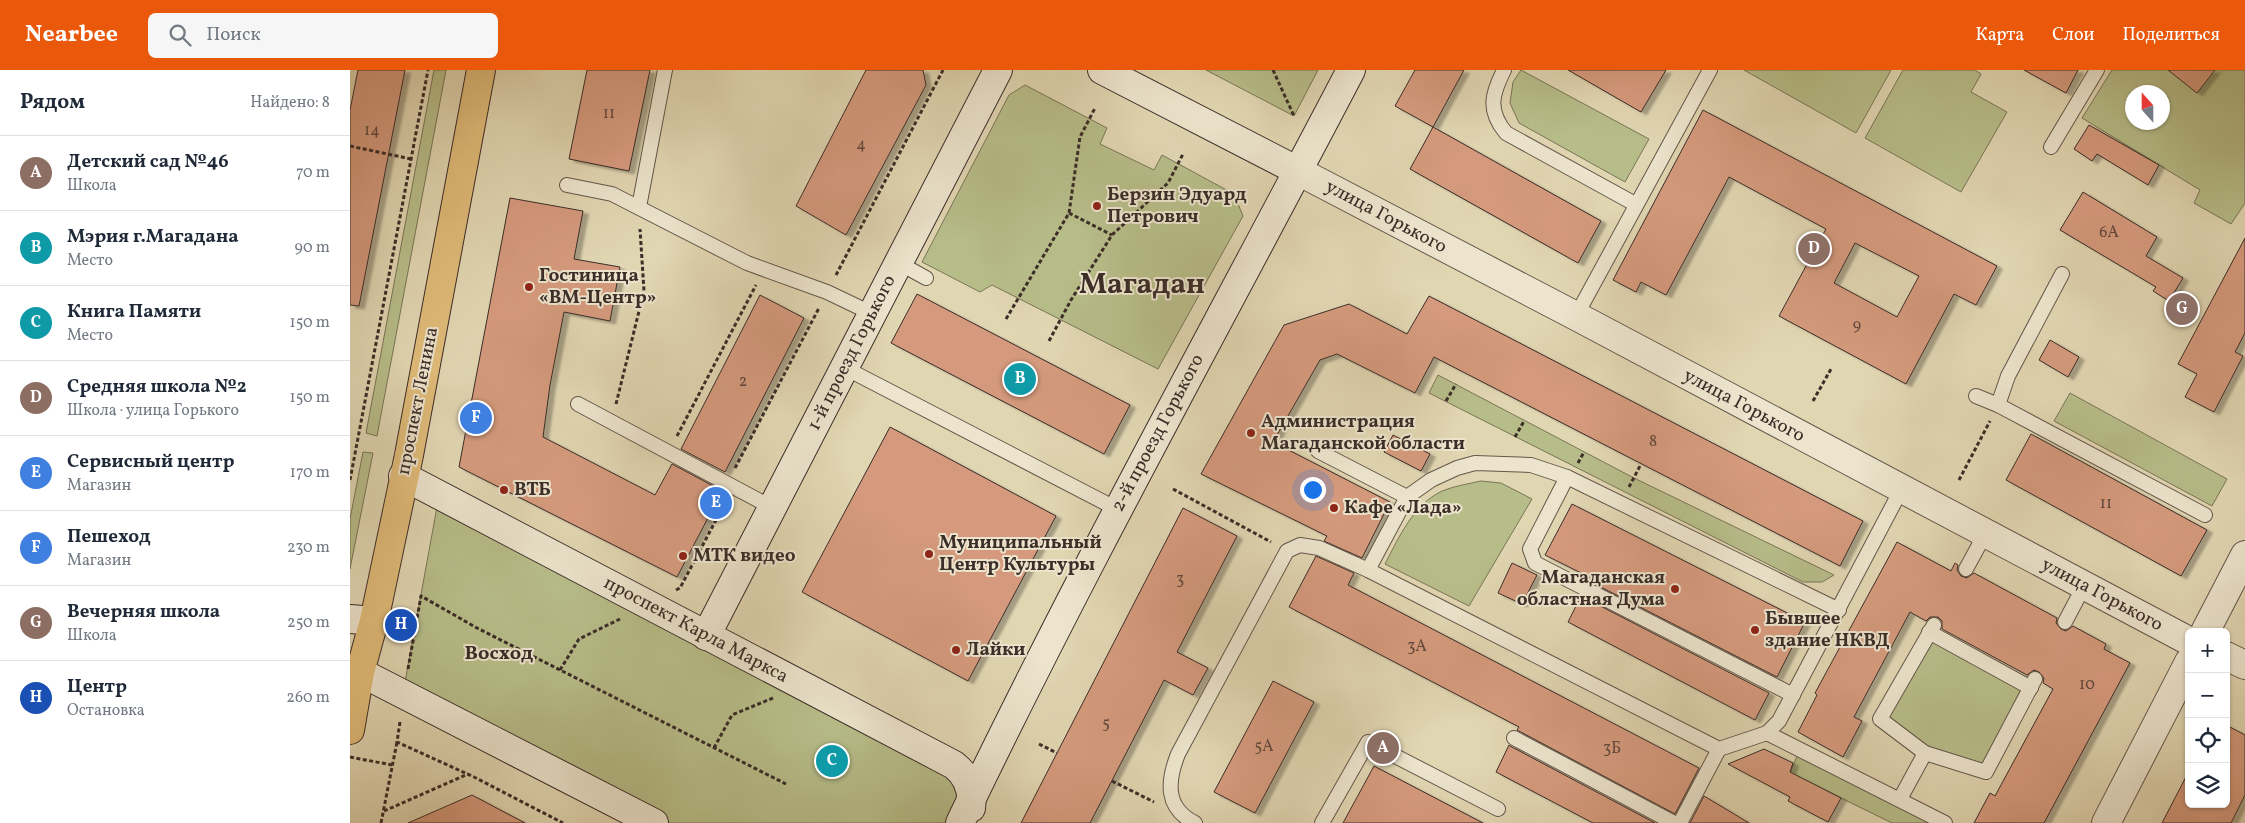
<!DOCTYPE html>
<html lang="ru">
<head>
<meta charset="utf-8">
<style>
	:root { --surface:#fff; --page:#f6f6f7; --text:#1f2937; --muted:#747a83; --line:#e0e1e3; --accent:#ea580c }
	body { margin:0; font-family:Vollkorn,serif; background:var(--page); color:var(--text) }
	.controls { position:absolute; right:15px; bottom:15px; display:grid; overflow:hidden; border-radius:8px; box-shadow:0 1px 4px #0004 }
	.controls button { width:45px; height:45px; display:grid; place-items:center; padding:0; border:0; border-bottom:1px solid var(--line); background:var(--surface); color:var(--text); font:25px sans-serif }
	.compass { position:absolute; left:1775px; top:15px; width:45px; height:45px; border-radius:50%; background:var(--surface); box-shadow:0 1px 4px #0004; rotate:339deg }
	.you { position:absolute; left:962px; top:419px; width:18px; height:18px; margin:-12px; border:4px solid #fff; border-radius:50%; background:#1a73e8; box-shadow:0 0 0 8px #1a73e833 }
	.badge { display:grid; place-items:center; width:32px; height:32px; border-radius:50%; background:var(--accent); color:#fff; font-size:16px; font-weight:700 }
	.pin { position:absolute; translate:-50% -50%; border:2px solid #fff; box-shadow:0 1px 5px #0006 }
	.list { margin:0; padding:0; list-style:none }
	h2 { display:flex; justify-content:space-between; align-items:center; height:65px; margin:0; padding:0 20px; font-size:21px }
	h2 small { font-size:16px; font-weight:400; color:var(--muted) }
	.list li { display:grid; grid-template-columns:32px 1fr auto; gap:15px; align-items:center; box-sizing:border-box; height:75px; padding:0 20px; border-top:1px solid var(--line) }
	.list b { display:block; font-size:19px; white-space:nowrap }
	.list p { margin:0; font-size:16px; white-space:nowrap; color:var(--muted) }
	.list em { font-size:16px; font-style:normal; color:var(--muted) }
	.icon { flex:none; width:28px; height:28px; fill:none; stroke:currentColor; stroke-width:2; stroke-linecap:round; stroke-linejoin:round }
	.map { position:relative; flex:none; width:1895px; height:753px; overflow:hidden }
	header { display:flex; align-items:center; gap:30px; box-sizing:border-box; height:70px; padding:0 25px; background:var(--accent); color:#fff }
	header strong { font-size:24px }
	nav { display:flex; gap:28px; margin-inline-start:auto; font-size:18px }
	.search { width:350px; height:45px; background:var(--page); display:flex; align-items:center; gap:12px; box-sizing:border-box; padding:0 18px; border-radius:8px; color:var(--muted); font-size:19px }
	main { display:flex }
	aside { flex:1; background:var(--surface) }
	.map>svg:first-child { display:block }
</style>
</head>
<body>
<header>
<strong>Nearbee</strong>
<div class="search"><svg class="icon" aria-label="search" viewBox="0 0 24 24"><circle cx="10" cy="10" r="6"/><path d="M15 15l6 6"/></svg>Поиск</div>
<nav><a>Карта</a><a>Слои</a><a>Поделиться</a></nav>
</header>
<main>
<aside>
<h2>Рядом<small>Найдено: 8</small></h2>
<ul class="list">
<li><span class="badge" style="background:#8d6e63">A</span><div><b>Детский сад №46</b><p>Школа</p></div><em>70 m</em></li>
<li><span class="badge" style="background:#0f9aa8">B</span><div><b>Мэрия г.Магадана</b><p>Место</p></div><em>90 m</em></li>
<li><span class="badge" style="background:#0f9aa8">C</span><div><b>Книга Памяти</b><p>Место</p></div><em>150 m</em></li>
<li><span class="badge" style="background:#8d6e63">D</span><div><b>Средняя школа №2</b><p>Школа · улица Горького</p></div><em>150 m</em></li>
<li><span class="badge" style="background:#3f7fe0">E</span><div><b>Сервисный центр</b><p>Магазин</p></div><em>170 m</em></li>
<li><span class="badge" style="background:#3f7fe0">F</span><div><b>Пешеход</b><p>Магазин</p></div><em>230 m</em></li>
<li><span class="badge" style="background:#8d6e63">G</span><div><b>Вечерняя школа</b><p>Школа</p></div><em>250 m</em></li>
<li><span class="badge" style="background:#1a4fb4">H</span><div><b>Центр</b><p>Остановка</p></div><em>260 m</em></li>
</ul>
</aside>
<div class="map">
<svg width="1895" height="753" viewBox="0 0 1895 753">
	<defs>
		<filter id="shadow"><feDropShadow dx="5.5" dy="3" stdDeviation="1" flood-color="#0004"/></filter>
	</defs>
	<rect width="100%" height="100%" fill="#e1d6b2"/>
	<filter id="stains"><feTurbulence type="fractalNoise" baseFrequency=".004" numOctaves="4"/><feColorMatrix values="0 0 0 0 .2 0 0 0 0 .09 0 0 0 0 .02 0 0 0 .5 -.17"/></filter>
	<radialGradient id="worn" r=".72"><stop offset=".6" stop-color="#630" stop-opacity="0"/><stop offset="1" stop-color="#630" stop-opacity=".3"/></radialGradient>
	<!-- green -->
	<g fill="#b7bd89" stroke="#797558" fill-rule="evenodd">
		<path d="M84,0h12l-69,366 -11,-3z"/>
		<path d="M856,0h112l-24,46z"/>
		<path d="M1171,0l128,69 -24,43 -106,-59 -9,-20 3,-21z"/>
		<path d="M1394,0h147l-35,63z"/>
		<path d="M1553,0h72l6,4 -10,18 36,20 -46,80 -96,-54z"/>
		<path d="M1762,0h133v133l-14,21 -37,-21 6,-13 -118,-72zM1782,22h30v30h-30z"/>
		<path d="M675,15l82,43 -7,16 54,26 8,-15 72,39 9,22 -85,153 -166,-84 -12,7 -58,-30 87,-167z"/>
		<path d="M1088,305l196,103 200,97 -12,7h-19l-374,-189z"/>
		<path d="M1720,323l157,86 -15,27 -158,-85z"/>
		<path d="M13,382l10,1 -23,116v-50z"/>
		<path d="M1131,411l20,2 31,16 -63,107 -84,-42c14,-27 28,-59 57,-73 12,-5 26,-7 39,-10z"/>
		<path d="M89,426l523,275 -2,52h-306l-251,-130z"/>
		<path d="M1579,562l102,56 -45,84 -61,-19 -45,-34z"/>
		<path d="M1450,679l145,74h-53l-102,-50z"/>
	</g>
	<!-- building -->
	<g fill="#d59a7d" stroke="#3b2d28" fill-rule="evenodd" filter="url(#shadow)">
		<path d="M8,0h47l-46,236 -9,-1v-195z"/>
		<path d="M237,0h63l-21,101 -60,-12z"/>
		<path d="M516,0h57l3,15 -80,150 -50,-29z"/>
		<path d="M1065,0h49l-31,57 -38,-21z"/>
		<path d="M1218,0h98l-25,42z"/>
		<path d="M1674,0h54l-12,23z"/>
		<path d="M1818,0h47l-18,23z"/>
		<path d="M1353,40l294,156 -21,39 -22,-11 -48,90 -127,-68 47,-87 -97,-52 -63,118 -25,-13 -5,10 -23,-12zM1505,173l64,33 -22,41 -63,-34z"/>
		<path d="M1739,55l70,40 -11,20 -51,-31 -5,7 -18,-12z"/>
		<path d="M1083,57l168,94 -23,42 -168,-94z"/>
		<path d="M1733,122l74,45 -11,19 37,22 -14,23 -16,-10 3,-4 -96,-57z"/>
		<path d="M160,128l73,13 -9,48 46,8 -10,54 -46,-9 -14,73 -7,52 112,58 17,-31 45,24 -1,2 5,3 -44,84 -218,-110z"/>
		<path d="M1895,168v95l-10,19 8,4 -29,56 -29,-15 12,-23 -19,-10z"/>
		<path d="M567,224l213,111 -26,49 -213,-111z"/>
		<path d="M410,225l44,23 -79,154 -44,-23z"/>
		<path d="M1079,226l434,225 -23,45 -406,-209 -19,36 -78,-39 -17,6 -47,82 117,60 -28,56 -38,-17 3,-5 -126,-62 83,-149 65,-21 58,30z"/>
		<path d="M1700,270l29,17 -11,20 -29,-17z"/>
		<path d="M540,357l166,89 -88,165 -166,-89z"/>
		<path d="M1681,364l176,96 -26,46 -175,-96z"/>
		<path d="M1043,365l37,19 -9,17 -37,-19z"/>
		<path d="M1222,434l233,118 -28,55 -188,-96 2,-3 -46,-23z"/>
		<path d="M833,438l54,28 -60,116 31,16 -15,27 -29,-15 -74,143h-69z"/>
		<path d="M1547,472l54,29 4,-8 3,2 -1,5 4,6 6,2 7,-5 83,45 -1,5 5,6 5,2 7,-5 33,18 -2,5 26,14 -86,160h-70l16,-30 5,3 58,-107 -10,-6 1,-5 -5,-6 -5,-2 -7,5 -85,-46v-8l-4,-4h-8l-4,4 -16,-9 -56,105 8,4 -19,36 -45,-25 19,-37 -2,-2z"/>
		<path d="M966,486l38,17 -6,12 351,183 -24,46 -158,-84 2,-3 -230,-120z"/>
		<path d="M1162,493l25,12 -15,29 -24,-11z"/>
		<path d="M1231,526l188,97 -14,27 -187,-98z"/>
		<path d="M923,611l41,21 -59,111 -41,-21z"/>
		<path d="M1876,655l19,10v60l-14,28h-69l27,-52v33h37z"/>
		<path d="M1159,675l1,1 145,77h-62l-97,-51z"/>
		<path d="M1414,679l29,14 -3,9 51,26 -13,24 -40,-21 2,-4 -62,-33z"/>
		<path d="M1024,696l109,57h-140z"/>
		<path d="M122,725l53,28h-117z"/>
		<path d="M1354,726l45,27h-59z"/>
	</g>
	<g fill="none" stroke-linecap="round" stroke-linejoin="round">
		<defs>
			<g id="lane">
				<path d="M1154,0c-12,24 -17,40 2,63l129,71"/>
				<path d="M1701,77l46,-77"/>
				<path d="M217,115l45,9 135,69 80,29 46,22"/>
				<path d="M289,137l26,-137"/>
				<path d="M549,193l27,15"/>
				<path d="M1712,204l-54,102 -10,29 207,110"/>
				<path d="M1226,246l134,-246"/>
				<path d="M495,298l272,141"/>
				<path d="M1626,326l22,9"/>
				<path d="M228,334l195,104"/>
				<path d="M968,381l89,46"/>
				<path d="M1217,407l-37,72 5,14 258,132"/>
				<path d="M1616,499l19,-35"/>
				<path d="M1018,500l39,-73 24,-17 26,-12 18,-5 56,2 36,12 272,133"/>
				<path d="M1715,552l19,-36"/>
				<path d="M1579,562l102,56"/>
				<path d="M1417,663l178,90"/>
				<path d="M1164,668l160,85"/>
				<path d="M1575,683l61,19 49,-93"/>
				<path d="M1550,729l25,-46 -45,-34 54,-94"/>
				<path d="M845,753c-30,-15 -28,-41 -17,-69l109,-203 13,-6 19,3 49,22 351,179 48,-16 12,-12 122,-231"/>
				<path d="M972,753l46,-81 130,67"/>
				<path d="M1330,753l39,-74"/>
			</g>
			<g id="street">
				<path d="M948,101l278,145 613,325"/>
				<path d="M1855,562l40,-77"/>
				<path d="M1876,586l19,9"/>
				<path d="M1756,753l83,-161"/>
			</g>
			<g id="secondary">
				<path d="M752,0l196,101"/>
				<path d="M53,406l551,289c14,11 19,26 17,43"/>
				<path d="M0,549l24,2"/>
				<path d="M356,566l292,-566"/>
				<path d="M10,602l294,151"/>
				<path d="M610,753c122,-255 260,-502 391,-753"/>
			</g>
			<path id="primary" d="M0,660l10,-58 14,-51 35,-166 72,-385"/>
		</defs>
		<!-- lane casing -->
		<use href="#lane" stroke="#64574a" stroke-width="16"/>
		<!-- street casing -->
		<use href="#street" stroke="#64574a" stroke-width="30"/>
		<!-- secondary casing -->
		<use href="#secondary" stroke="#3b2d28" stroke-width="30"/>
		<!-- primary casing -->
		<use href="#primary" stroke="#3b2d28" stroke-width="30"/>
		<!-- path -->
		<g stroke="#3b2d28" stroke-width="3" stroke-dasharray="4 2.5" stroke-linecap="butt">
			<path d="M923,0l21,46"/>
			<path d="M0,76l61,13"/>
			<path d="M719,143l43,22"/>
			<path d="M486,205l107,-205"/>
			<path d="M656,249l63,-106 11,-76 15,-29"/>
			<path d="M699,271l22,-41 41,-65 56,-52 15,-29"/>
			<path d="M1096,331l10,-17"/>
			<path d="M1463,331l18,-32"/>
			<path d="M266,334l28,-113 -4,-62"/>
			<path d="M327,366l79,-151"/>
			<path d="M1165,367l9,-16"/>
			<path d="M1228,393l6,-11"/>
			<path d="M385,398l84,-160"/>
			<path d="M0,410l78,-410"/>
			<path d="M1609,410l31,-59"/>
			<path d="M1279,417l12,-23"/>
			<path d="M823,419l98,53"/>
			<path d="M326,520l4,-2 45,-85"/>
			<path d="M58,599l13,-73 56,32 309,156"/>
			<path d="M210,600l19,-31 41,-20"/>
			<path d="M50,652l-3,20 77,35 89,46"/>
			<path d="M689,674l18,9"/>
			<path d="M364,678l18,-33 41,-17"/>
			<path d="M0,687l42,8"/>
			<path d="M762,711l42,21"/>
			<path d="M34,741l84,-37"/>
			<path d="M31,753l16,-81"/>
		</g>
		<!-- lane -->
		<use href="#lane" stroke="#ece4cd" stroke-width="14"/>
		<!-- street -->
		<use href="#street" stroke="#ece4cd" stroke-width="28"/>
		<!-- secondary -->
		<use href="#secondary" stroke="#ece4cd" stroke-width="28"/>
		<!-- primary -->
		<use href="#primary" stroke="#e0bb79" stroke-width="28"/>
	</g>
	<!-- markers -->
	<g fill="#8f2418" stroke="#ece4cd" stroke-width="2">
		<circle cx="747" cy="136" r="5"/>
		<circle cx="179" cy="217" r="5"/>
		<circle cx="901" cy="363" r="5"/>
		<circle cx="154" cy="420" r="5"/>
		<circle cx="984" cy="438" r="5"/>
		<circle cx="579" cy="484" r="5"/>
		<circle cx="333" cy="486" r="5"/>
		<circle cx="1325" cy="519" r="5"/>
		<circle cx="1405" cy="560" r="5"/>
		<circle cx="606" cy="580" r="5"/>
	</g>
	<g text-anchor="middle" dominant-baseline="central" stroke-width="4" stroke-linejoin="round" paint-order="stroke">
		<!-- number labels -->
		<g font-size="16" fill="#62483d">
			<text x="259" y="44">11</text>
			<text x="22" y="61">14</text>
			<text x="511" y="75">4</text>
			<text x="1759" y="163">6А</text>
			<text x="1507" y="256">9</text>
			<text x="393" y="312">2</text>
			<text x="1303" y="372">8</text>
			<text x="1756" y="434">11</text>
			<text x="830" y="510">3</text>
			<text x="1067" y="577">3А</text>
			<text x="1737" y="615">10</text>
			<text x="756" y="654">5</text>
			<text x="914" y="677">5А</text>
			<text x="1262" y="679">3Б</text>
		</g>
		<!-- poi labels -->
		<g font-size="19" font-weight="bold" fill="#3b2d28" stroke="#ece4cd" text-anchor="start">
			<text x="757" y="125">Берзин Эдуард<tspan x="757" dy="22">Петрович</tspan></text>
			<text x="189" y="206">Гостиница<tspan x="189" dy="22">«ВМ-Центр»</tspan></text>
			<text x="911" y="352">Администрация<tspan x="911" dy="22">Магаданской области</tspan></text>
			<text x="164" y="420">ВТБ</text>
			<text x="994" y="438">Кафе «Лада»</text>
			<text x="589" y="473">Муниципальный<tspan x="589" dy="22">Центр Культуры</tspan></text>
			<text x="343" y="486">МТК видео</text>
			<text x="1315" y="508" text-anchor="end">Магаданская<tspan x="1315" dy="22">областная Дума</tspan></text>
			<text x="1415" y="549">Бывшее<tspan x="1415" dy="22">здание НКВД</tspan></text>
			<text x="616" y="580">Лайки</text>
		</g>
		<!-- street labels -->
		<g font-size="19" fill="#3b2d28" stroke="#ece4cd">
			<text transform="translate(1036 147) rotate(28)">улица Горького</text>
			<text transform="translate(502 283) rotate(-63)">1-й проезд Горького</text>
			<text transform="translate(68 331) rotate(-79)">проспект Ленина</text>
			<text transform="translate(1394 336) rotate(28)">улица Горького</text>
			<text transform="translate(808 363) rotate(-62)">2-й проезд Горького</text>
			<text transform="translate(1752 525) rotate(28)">улица Горького</text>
			<text transform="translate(346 560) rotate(28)">проспект Карла Маркса</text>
		</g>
		<!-- neighbourhood labels -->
		<g font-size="20" font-weight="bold" fill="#3b2d28" stroke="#ece4cd">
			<text x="149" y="584">Восход</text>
		</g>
		<!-- town labels -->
		<g font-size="29" font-weight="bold" fill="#3b2d28" stroke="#ece4cd">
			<text x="792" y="215">Магадан</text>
		</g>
	</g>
	<rect width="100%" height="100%" filter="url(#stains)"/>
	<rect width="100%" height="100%" fill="url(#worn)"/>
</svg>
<div class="controls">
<button>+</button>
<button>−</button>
<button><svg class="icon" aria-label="locate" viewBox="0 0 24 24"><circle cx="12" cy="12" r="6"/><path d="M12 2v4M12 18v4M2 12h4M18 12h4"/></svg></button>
<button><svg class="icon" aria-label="layers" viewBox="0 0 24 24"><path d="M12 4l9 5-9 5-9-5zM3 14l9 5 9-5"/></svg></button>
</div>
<svg class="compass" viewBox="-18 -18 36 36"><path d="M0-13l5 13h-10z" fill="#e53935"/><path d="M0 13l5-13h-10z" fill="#747a83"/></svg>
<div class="you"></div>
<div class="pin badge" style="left:1033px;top:678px;background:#8d6e63">A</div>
<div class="pin badge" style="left:670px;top:309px;background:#0f9aa8">B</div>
<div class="pin badge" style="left:482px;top:691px;background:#0f9aa8">C</div>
<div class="pin badge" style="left:1464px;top:179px;background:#8d6e63">D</div>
<div class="pin badge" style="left:366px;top:433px;background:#3f7fe0">E</div>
<div class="pin badge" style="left:126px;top:348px;background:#3f7fe0">F</div>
<div class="pin badge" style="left:1832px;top:239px;background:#8d6e63">G</div>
<div class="pin badge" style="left:51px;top:555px;background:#1a4fb4">H</div>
</div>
</main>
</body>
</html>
